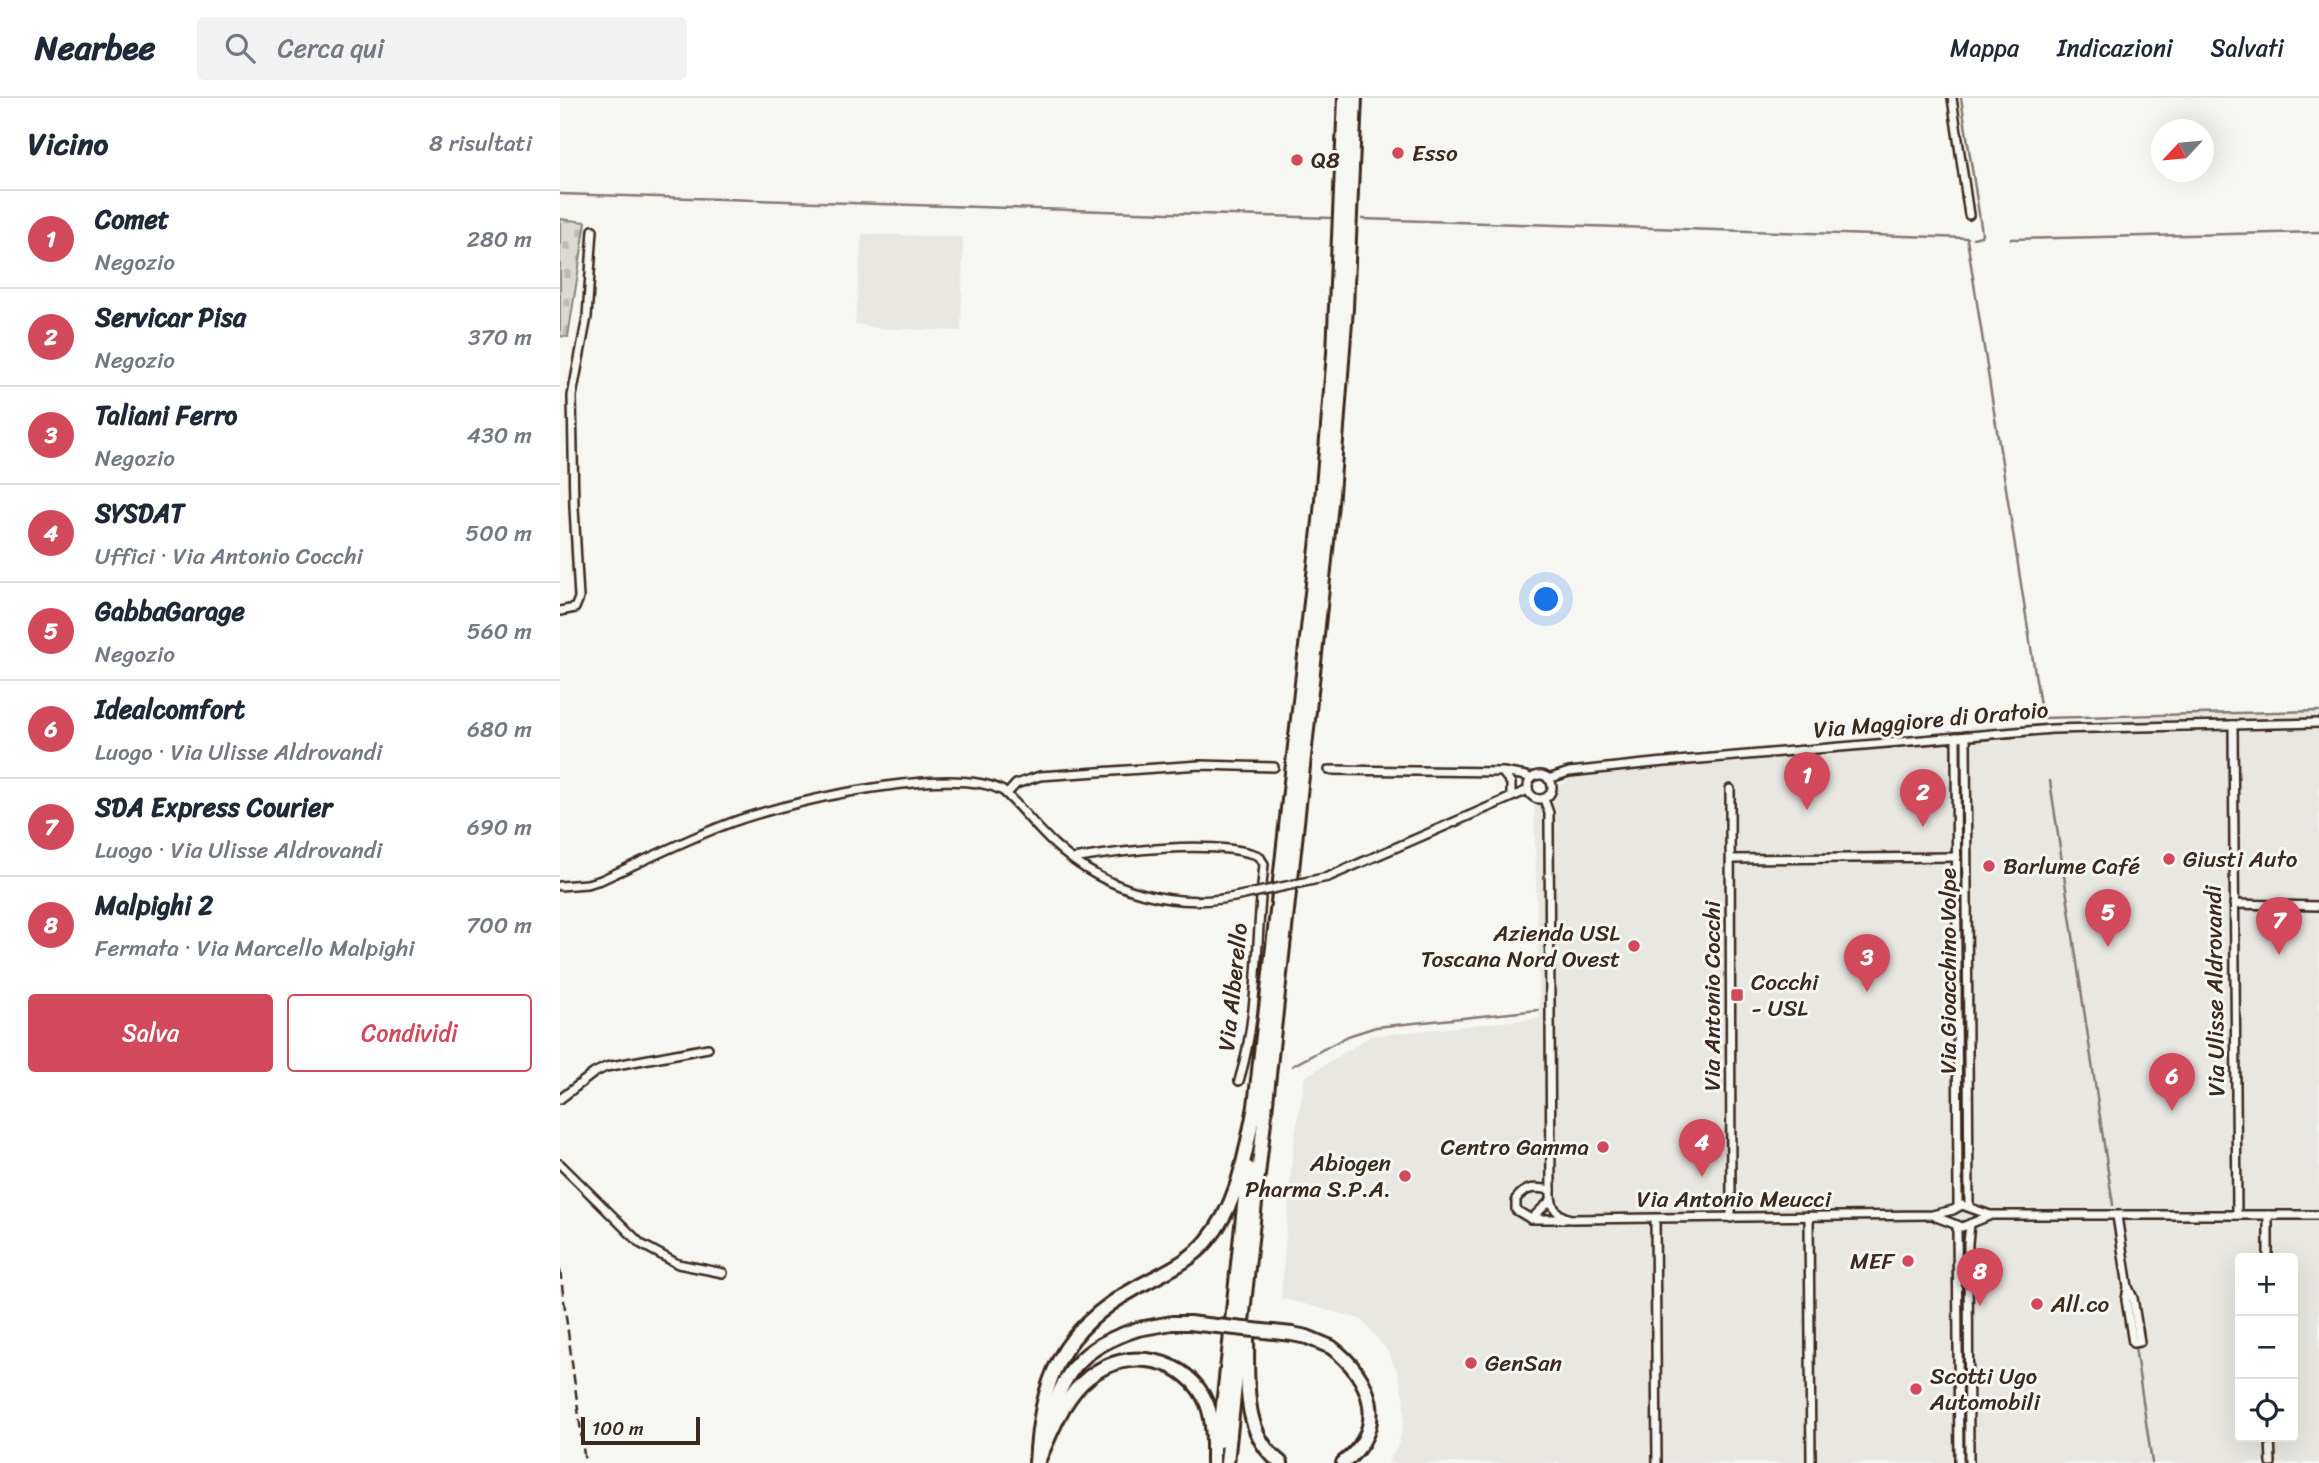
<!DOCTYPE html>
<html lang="it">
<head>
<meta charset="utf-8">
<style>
	:root { --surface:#fff; --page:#f2f2f3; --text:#1f2937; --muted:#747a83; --line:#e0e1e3; --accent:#d1495b }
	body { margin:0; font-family:Sriracha,sans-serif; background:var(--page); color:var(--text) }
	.controls { position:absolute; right:21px; bottom:21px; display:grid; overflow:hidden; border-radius:7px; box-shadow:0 7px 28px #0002 }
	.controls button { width:63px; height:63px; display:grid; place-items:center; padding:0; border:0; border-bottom:2px solid var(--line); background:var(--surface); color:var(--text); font:35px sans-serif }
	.compass { position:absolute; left:1591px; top:21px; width:63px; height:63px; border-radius:50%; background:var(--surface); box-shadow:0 7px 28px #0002; rotate:244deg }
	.scale { position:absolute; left:21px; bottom:18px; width:119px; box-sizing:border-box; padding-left:7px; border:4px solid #3b2a1e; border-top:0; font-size:19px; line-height:24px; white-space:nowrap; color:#3b2a1e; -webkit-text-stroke:5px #f6f6f2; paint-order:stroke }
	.you { position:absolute; left:987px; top:502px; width:24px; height:24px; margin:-18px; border:5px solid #fff; border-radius:50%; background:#1a73e8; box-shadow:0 0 0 10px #1a73e833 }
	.badge { display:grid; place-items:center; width:46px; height:46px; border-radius:50%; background:var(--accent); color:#fff; font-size:23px; font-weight:700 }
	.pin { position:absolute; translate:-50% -58px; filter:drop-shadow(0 2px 4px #0008) }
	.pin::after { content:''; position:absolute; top:37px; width:24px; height:21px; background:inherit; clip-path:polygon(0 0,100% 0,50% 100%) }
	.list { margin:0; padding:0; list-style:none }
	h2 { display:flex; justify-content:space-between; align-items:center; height:91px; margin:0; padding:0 28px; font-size:30px }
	h2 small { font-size:23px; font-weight:400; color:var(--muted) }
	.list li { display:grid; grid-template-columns:46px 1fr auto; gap:21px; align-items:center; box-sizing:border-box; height:98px; padding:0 28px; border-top:2px solid var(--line) }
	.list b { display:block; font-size:26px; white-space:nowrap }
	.list p { margin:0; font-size:23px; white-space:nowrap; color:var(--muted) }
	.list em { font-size:23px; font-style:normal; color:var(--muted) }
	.actions { display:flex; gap:14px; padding:21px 28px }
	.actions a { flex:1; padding:16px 0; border:2px solid var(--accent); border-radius:7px; text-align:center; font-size:24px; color:var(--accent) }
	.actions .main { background:var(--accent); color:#fff }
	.icon { flex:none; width:38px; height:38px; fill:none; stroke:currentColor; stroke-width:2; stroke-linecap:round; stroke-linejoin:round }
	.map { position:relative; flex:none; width:1759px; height:1365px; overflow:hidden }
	header { display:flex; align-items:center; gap:42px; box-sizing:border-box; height:98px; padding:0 35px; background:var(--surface); border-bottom:2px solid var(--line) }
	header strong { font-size:33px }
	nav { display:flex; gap:38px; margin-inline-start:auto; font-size:24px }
	.search { width:490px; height:63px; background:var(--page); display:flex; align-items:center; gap:18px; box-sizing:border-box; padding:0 24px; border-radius:7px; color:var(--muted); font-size:26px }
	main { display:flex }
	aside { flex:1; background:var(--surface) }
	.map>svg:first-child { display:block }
</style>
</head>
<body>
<header>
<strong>Nearbee</strong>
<div class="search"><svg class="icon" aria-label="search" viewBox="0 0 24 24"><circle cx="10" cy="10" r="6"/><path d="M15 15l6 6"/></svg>Cerca qui</div>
<nav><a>Mappa</a><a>Indicazioni</a><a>Salvati</a></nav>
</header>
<main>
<aside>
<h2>Vicino<small>8 risultati</small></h2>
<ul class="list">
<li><span class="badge">1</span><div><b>Comet</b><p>Negozio</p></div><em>280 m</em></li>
<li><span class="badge">2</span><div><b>Servicar Pisa</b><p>Negozio</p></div><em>370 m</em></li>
<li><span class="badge">3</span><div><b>Taliani Ferro</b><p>Negozio</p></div><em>430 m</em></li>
<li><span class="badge">4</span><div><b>SYSDAT</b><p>Uffici · Via Antonio Cocchi</p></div><em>500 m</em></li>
<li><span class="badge">5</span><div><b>GabbaGarage</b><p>Negozio</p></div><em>560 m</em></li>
<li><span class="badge">6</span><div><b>Idealcomfort</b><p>Luogo · Via Ulisse Aldrovandi</p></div><em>680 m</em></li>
<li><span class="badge">7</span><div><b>SDA Express Courier</b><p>Luogo · Via Ulisse Aldrovandi</p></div><em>690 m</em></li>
<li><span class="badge">8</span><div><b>Malpighi 2</b><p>Fermata · Via Marcello Malpighi</p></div><em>700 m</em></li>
</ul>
<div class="actions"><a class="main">Salva</a><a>Condividi</a></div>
</aside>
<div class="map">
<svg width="1759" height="1365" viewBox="0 0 1759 1365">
	<defs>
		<pattern id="cemetery-stones" width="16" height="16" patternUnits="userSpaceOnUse" patternTransform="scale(1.75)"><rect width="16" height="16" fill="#dad9d3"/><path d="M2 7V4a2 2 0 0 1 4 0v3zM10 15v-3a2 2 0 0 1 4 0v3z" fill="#bcbab5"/></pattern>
	</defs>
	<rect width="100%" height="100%" fill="#f6f6f2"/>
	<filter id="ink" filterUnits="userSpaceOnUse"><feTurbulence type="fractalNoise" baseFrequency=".0143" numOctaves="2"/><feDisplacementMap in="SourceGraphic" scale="14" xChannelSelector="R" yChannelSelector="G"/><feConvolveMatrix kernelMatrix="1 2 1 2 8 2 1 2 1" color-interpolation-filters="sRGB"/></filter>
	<g filter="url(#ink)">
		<!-- built -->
		<g fill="#e8e7e2" fill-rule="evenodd">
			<path d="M302,136l101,3 -2,94 -83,-3 -23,-4z"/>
			<path d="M1759,613v752h-931l10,-18 6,-24v-22l-7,-29 -11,-21 -25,-30 -80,-21 12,-150 12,-71 66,-41 169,-18 -6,-214 38,-27 81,-10 286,-25 30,-15 267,-14zM1680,1160h53v179h-53z"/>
		</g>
		<!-- cemetery -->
		<path fill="url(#cemetery-stones)" stroke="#8a8278" stroke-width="2" d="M0,121l26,3 -18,115 -8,-1z"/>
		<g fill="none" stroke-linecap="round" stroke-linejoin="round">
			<!-- stream -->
			<g stroke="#857a71" stroke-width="2.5">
				<path d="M1401,0l21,135 -1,3 -8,2"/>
				<path d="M0,96l771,24"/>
				<path d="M802,121l606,19"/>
				<path d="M1407,141l75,479 277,-7"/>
				<path d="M1451,141l308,-7"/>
				<path d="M1490,683l63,424"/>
				<path d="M732,968l56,-30 28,-9 162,-17"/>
				<path d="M1575,1249l17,116"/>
			</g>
			<defs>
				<g id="street">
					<path d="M1392,0l17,117"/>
					<path d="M0,513l15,-3 4,-10 -5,-91 -2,-111 15,-79 6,-87"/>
					<path d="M1673,627l4,490"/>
					<path d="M1406,638l3,471"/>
					<path d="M1396,639l2,469"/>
					<path d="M769,672l174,2 23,4 5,3"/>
					<path d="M943,675l8,10v13"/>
					<circle cx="980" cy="689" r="12"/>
					<path d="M988,681l21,-7 85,-9 398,-34 267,-6"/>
					<path d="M1170,691l1,429"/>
					<path d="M447,696l9,-10 24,-8 160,-11 74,2"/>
					<path d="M984,701l5,14v14l2,369c1,13 7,20 20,23l361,-4 21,-5 9,-5 28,10h329"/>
					<path d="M513,761c47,-8 142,-20 186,-3l5,8 -2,21"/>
					<path d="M1171,761l226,-2"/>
					<path d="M768,779l200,-87"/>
					<path d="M0,788l27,-2 14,-4c40,-18 80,-38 121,-54 54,-22 232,-64 281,-35 18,16 33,37 52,54 51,47 121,66 189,50"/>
					<path d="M1674,806l85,2"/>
					<path d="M679,983c18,-59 17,-123 22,-183"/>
					<path d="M0,1001l34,-26 12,-6 102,-19"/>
					<path d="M0,1066l81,80 37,20 45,9"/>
					<path d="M991,1092c-15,-3 -25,-4 -35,9v11l15,9h36"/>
					<path d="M1708,1117v43"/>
					<path d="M1557,1118l11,71 -2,13 7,43 7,-1 -7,-44 -5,-11"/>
					<path d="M1376,1119l26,10 27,-11"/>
					<path d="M1249,1120l2,245"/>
					<path d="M971,1121l20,-19"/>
					<path d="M1095,1121l2,244"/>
					<path d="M1397,1127l2,238"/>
					<path d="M1710,1339l1,26"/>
					<path d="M1409,1365l-1,-220 2,-19"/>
				</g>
				<g id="highway">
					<path d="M731,781l41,-385 14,-186 9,-210"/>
					<path d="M720,783l41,-369 13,-159 11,-255"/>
					<path d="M694,1017l25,-221"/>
					<path d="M672,1223l16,-153"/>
					<path d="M682,1224l47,-430"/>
					<path d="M687,1237c1,44 -6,99 34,128"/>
					<path d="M771,1249c41,30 58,81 12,116"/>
					<path d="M486,1331c18,-58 33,-81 92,-100"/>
					<path d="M659,1343l12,-107"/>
					<path d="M479,1361c13,-28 25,-63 50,-82 38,-31 99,-20 118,27 7,18 6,40 6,59"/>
					<path d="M476,1365c5,-84 24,-133 100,-175 24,-14 53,-25 71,-47 32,-38 38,-87 48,-134"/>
					<path d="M667,1365l13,-125"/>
				</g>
			</defs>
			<!-- street casing -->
			<use href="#street" stroke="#3b2a1e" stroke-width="12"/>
			<!-- highway casing -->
			<use href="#highway" stroke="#3b2a1e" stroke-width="18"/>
			<!-- street -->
			<use href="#street" stroke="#f6f6f2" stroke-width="7"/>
			<!-- highway -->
			<use href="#highway" stroke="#f6f6f2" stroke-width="12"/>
			<!-- rail -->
			<path stroke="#3b2a1e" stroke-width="2.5" stroke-dasharray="10 5" stroke-linecap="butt" d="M0,1172l25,193"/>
			<defs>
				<path id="street-bridge" d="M684,797l84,-18"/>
				<path id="highway-bridge" d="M578,1231l34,-6h17l103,11 15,3 24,10"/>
			</defs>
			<!-- street-bridge casing -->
			<use href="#street-bridge" stroke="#3b2a1e" stroke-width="12" stroke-linecap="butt"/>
			<!-- highway-bridge casing -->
			<use href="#highway-bridge" stroke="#3b2a1e" stroke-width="18" stroke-linecap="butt"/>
			<!-- street-bridge -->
			<use href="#street-bridge" stroke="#f6f6f2" stroke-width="7"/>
			<!-- highway-bridge -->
			<use href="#highway-bridge" stroke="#f6f6f2" stroke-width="12"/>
		</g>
	</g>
	<!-- markers -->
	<g fill="#d1495b" stroke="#f6f6f2" stroke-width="2.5">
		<circle cx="838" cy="55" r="7"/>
		<circle cx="737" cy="62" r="7"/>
		<circle cx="1609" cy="761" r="7"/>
		<circle cx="1429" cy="768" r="7"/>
		<circle cx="1074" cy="848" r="7"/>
		<rect x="1170" y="890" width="14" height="14" rx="3.5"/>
		<circle cx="1043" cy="1049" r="7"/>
		<circle cx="845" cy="1078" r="7"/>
		<circle cx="1348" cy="1163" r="7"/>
		<circle cx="1477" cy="1206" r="7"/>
		<circle cx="911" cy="1265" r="7"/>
		<circle cx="1356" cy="1291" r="7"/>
	</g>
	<g text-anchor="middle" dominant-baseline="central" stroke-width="6" stroke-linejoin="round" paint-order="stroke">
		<!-- poi labels -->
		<g font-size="23" fill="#3b2a1e" stroke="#f6f6f2" text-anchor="start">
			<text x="852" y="55">Esso</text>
			<text x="751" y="62">Q8</text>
			<text x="1623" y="761">Giusti Auto</text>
			<text x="1443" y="768">Barlume Café</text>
			<text x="1060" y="835" text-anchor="end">Azienda USL<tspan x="1060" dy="26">Toscana Nord Ovest</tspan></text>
			<text x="1191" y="884">Cocchi<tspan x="1191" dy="26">- USL</tspan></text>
			<text x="1029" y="1049" text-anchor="end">Centro Gamma</text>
			<text x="831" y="1065" text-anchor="end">Abiogen<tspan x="831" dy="26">Pharma S.P.A.</tspan></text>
			<text x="1334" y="1163" text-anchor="end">MEF</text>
			<text x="1491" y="1206">All.co</text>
			<text x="925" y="1265">GenSan</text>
			<text x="1370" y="1278">Scotti Ugo<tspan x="1370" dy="26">Automobili</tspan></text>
		</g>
		<!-- street labels -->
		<g font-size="23" fill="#3b2a1e" stroke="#f6f6f2">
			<text transform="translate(1371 622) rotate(-5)">Via Maggiore di Oratoio</text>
			<text transform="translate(1388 873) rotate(-90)">Via Gioacchino Volpe</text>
			<text transform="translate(673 889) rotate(-84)">Via Alberello</text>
			<text transform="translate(1655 893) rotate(-91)">Via Ulisse Aldrovandi</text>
			<text transform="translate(1152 898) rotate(-90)">Via Antonio Cocchi</text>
			<text x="1174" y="1101">Via Antonio Meucci</text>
		</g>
	</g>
</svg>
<div class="controls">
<button>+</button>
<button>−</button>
<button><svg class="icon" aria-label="locate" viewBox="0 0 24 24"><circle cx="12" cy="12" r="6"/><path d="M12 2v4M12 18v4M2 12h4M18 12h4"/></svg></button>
</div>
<svg class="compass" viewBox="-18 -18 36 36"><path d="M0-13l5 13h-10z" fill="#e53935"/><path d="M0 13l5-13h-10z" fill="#747a83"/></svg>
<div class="scale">100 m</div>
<div class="you"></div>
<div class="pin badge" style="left:1247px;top:712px">1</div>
<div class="pin badge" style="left:1363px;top:729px">2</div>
<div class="pin badge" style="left:1307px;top:894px">3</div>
<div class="pin badge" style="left:1142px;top:1079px">4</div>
<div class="pin badge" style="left:1548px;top:849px">5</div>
<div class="pin badge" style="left:1612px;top:1013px">6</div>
<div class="pin badge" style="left:1719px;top:857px">7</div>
<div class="pin badge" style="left:1420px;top:1208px">8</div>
</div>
</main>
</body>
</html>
